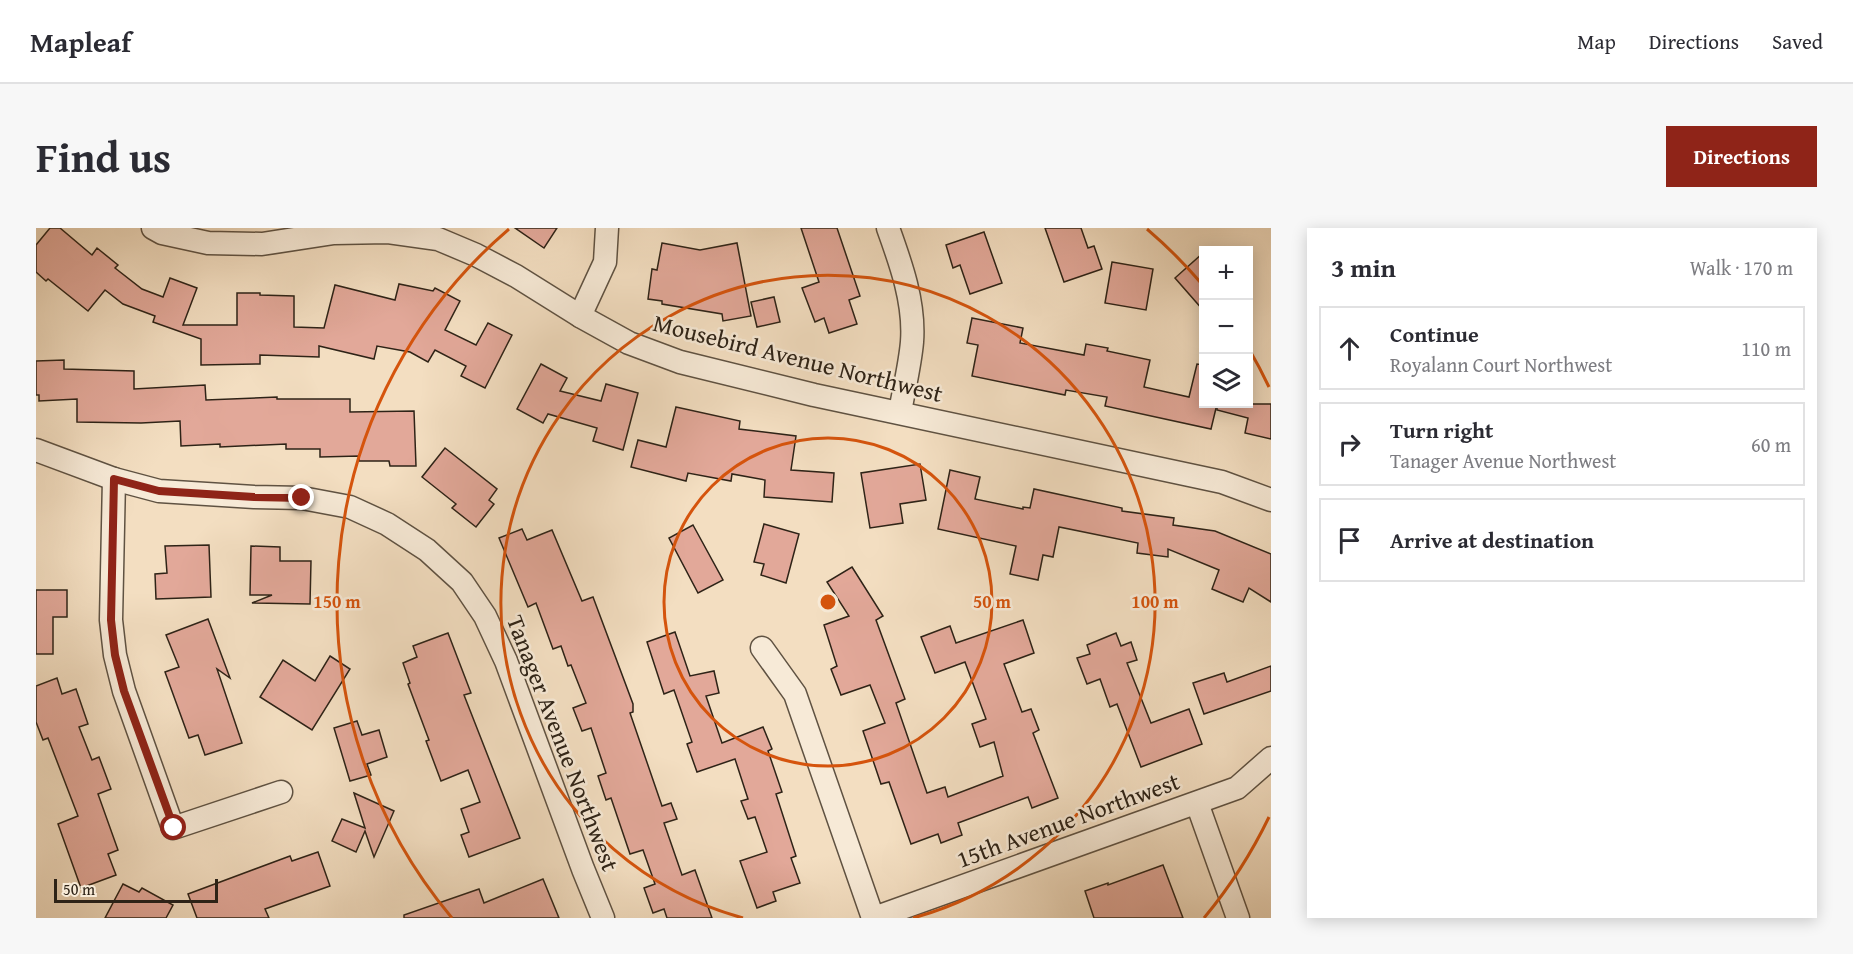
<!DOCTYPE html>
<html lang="en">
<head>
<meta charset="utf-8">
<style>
	:root { --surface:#fff; --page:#f7f7f7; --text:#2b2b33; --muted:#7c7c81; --line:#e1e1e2; --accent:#8f2418 }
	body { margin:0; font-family:"Gentium Book Plus",serif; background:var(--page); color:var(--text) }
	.controls { position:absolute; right:18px; top:18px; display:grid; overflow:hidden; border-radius:0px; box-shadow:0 3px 15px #0003 }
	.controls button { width:54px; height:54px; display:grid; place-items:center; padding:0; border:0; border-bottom:2px solid var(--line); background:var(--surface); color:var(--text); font:30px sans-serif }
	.scale { position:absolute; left:18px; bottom:15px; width:164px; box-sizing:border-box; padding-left:6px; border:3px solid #2e2317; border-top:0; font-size:16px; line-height:21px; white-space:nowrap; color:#2e2317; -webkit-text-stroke:4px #f7ead7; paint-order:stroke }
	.stop { position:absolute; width:18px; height:18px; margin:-14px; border:4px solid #8f2418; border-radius:50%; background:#fff }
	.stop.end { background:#8f2418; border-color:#fff; box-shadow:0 2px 6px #0008 }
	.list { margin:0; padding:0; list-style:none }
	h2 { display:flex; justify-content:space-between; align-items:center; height:78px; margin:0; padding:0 24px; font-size:26px }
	h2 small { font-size:20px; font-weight:400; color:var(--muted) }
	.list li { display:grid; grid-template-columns:39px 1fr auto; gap:18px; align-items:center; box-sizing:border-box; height:84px; margin:0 12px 12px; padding:0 12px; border:2px solid var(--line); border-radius:0px }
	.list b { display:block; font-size:22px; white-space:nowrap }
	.list p { margin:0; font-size:20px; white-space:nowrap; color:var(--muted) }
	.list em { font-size:20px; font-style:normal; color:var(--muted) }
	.icon { flex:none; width:33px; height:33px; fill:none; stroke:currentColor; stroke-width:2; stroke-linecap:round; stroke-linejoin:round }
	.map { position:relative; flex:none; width:1235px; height:690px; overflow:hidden; border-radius:0px }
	header { display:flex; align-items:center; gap:36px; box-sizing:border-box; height:84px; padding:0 30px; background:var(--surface); border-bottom:2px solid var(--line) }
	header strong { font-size:28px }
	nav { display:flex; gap:33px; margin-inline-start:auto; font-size:21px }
	.intro { display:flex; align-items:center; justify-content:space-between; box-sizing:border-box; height:144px; padding:0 36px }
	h1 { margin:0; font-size:42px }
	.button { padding:15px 27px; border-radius:0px; background:var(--accent); color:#fff; font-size:21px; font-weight:700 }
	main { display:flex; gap:36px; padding:0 36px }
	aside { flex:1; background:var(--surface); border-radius:0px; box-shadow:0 3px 15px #0003 }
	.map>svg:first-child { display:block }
</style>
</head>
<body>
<header>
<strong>Mapleaf</strong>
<nav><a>Map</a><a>Directions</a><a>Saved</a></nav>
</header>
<div class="intro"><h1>Find us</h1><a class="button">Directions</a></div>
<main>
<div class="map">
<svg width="1235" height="690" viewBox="0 0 1235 690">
	<rect width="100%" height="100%" fill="#f3dec1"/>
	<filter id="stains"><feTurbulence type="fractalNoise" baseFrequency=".00333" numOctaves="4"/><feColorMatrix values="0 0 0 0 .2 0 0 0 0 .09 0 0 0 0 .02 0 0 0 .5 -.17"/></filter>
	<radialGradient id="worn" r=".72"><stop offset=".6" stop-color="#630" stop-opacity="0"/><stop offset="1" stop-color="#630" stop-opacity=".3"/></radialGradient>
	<!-- building -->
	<g fill="#e2a899" stroke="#2e2317" stroke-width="1.5">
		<path d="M14,0h10l32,27 5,-7 21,17 -3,3 27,21 21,8 7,-19 27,10 -14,37h54v-32h23v2l34,1v31l30,1 11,-43 60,15 4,-16 34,7 2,-3 25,13 -15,29 31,15 12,-22 24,12 -27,53 -24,-12 5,-10 -31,-16 -7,12 -18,-10 -33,-6 -3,13 -55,-13v11l-59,-2v9l-59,1v-26l-48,-17 2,-6 -32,-12 -18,-14 -17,21 -40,-32 -2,2 -10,-9v-27z"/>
		<path d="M479,0h42l-13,20z"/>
		<path d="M765,0h36l23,68 -11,4 8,24 -28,9 -5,-15 -9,4 -13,-34 17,-6z"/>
		<path d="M1009,0h36l7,20 6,-2 8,23 -38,13z"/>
		<path d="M948,4l18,51 -32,11 -10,-29 -7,3 -7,-23z"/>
		<path d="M626,15l38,7 37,-7 14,73 -28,5 -1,-7 -60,-10v-3l-14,-2 4,-30 5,1z"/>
		<path d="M1167,25v57l-28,-32z"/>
		<path d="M1076,34l41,7 -7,41 -41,-7z"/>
		<path d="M738,69l6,25 -23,5 -6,-25z"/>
		<path d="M936,90l51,10 -3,15 64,12 2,-11 22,4 -1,3 43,9 -6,27 45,10 8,-33 6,1v39h14l-6,25 -106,-23 2,-9 -41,-7 -1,5 -93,-19 6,-31 -11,-2z"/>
		<path d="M28,132v9l70,2v18l71,-4 1,15 71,-3v2h73v13l64,-1 2,55h-26l-1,-5h-30v-5l-39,1v-8h-34v-5l-66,3v-3l-39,2 -1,-25 -39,2 -64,-1v-23l-38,2v-6h-3v-34z"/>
		<path d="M505,136l26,14 -7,13 41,10 5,-17 32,9 -15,57 -30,-9 4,-13 -49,-14 -5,9 -26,-14z"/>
		<path d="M1181,176h54v35l-26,-6 3,-15 -31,-8z"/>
		<path d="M640,179l64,14 -1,8 57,7 -5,34 43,3 -2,29 -68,-5 1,-17 -33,-6 -1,7 -43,-8 -2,8 -55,-14 7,-27 28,7z"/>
		<path d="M409,220l52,41 -8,11 5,4 -18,23 -24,-19 4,-4 -34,-27z"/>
		<path d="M884,236l6,36 -26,4 3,19 -33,5 -9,-55z"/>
		<path d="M914,242l30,7 -5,22 48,10v-2l7,1 4,-19 88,19v3l52,7 -1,7 42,6 56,23v48l-22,-14 -6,14 -31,-13 7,-19 -51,-21v8l-31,-4 1,-10 -79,-16 -6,30 -10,-2 -5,25 -28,-6 6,-28 -78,-17z"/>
		<path d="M728,296l35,10 -13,49 -25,-8 3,-11 -10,-2z"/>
		<path d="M657,297l30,55 -25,13 -29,-55z"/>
		<path d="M486,301l5,11 25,-10 30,71 11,-4 40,107v8l-3,1 32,93 9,-3 6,16 -13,4 18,52 13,-5 17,48h-45l-3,-9 -11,4 -9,-25 11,-4 -12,-34 -13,4 -19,-56 -5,2 -8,-24 8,-3 -15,-45 -9,3 -9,-23 13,-5 -15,-38 -3,1 -7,-20 -8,3 -17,-46 -8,4 -29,-69z"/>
		<path d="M173,317l2,52 -55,2 -1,-25 12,-1 -2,-27z"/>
		<path d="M215,318l29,1v14h31l-1,43 -58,-1 20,-8h-22z"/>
		<path d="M816,339l31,49 -7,4 29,79 -9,4 31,90 18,-6 3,10 55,-21 -9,-34 -14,5 -8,-23 14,-5 -21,-57 -30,11 -14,-36 29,-11 6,17 67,-23 11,33 -30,11 18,48 9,-3 8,21 -6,3 25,65 -26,10 -4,-11 -70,26 4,12 -21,8 -3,-9 -27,10 -22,-62 -8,2 -18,-53 22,-8 -15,-38 -29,10 -10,-26 6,-3 -13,-41 25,-9 -22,-34z"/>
		<path d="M0,362h31v27h-14v37h-17z"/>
		<path d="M172,391l22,59 -13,-9 25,74 -37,12 -7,-20 -9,3 -24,-66 14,-5 -13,-32z"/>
		<path d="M639,404l15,44 24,-5 5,22 -13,3 16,47 41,-16 9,22 -4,2 14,41 -6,2 20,62 -5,2 9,25 -27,9 3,9 -19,7 -17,-47 27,-9 -12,-35 -7,2 -7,-18 7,-2 -13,-40 -38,13 -10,-28 5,-2 -18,-52 -10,4 -17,-52z"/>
		<path d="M412,405l23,60 -7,2 56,143 -51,19 -8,-22 8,-3 -8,-23 19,-7 -12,-32 -27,11 -15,-40 3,-1 -21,-56 2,-1 -7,-20 14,-6 -4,-11z"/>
		<path d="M1080,405l5,13 10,-4 6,18 -10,3 24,60 38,-14 13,35 -61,23 -24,-63 -7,3 -10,-28 -13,5 -10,-26 13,-4 -3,-9z"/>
		<path d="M294,428l20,13 -38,61 -52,-33 23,-37 32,21z"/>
		<path d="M1235,438v25l-67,23 -11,-31 31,-10 3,9z"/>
		<path d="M21,450l5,16 14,-5 12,35 -9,3 13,33 7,-3 12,32 -13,5 20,56 -10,4 8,21 -35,13 -23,-64 20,-8 -30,-78 -5,2 -7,-18v-36z"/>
		<path d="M321,493l5,14 17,-5 8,27 -20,7 4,11 -21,6 -16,-53z"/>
		<path d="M318,565l40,18 -20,46 -9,-26 -9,21 -24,-11 10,-22 23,9z"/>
		<path d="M282,624l12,34 -65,23 4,9h-72l-9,-24 102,-38 2,5z"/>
		<path d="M1127,637l20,53h-89l-9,-27 23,-8v2z"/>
		<path d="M507,651l16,39h-155v-3l75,-26 5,14z"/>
		<path d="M87,656l16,8 3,-4 31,17 -7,13h-61z"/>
	</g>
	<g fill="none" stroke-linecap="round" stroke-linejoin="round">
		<defs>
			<g id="minor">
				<path d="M117,0l9,5 46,10 54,1 72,-11 54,-1 50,7 38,16 40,21 64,40 49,27 51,19 134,33 408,87 49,18"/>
				<path d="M852,0c13,36 27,75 24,114 -2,23 -8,47 -12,70"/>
				<path d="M544,88l25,-54 2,-34"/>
				<path d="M0,222l78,29 45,12 95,6 48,1 48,9 37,17 40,26 35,32 23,34 21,45 77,208 20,49"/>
				<path d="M78,251l-3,141 4,35 9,36 49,137 108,-36"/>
				<path d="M726,420l33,46 78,224"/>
				<path d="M1161,575l41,115"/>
				<path d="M838,690l363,-130 34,-30"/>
			</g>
		</defs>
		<!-- minor casing -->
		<use href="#minor" stroke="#5f5242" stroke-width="25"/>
		<!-- minor -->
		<use href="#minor" stroke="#f7ead7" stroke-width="22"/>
	</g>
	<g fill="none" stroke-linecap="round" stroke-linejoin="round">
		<!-- route -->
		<path stroke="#8f2418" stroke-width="8" d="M138,600l-50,-137 -9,-36 -4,-35 3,-141 45,12 95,6 48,1"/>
	</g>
	<!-- distance rings -->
	<g fill="none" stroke="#d5540d" stroke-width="3">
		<circle cx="792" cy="374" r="164"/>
		<path d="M707 690A327 327 0 1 1 877 690"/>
		<path d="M1233 589A491 491 0 0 1 1168 690M416 690A491 491 0 0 1 473 1M1111 1A491 491 0 0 1 1165 55M1213 121A491 491 0 0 1 1233 159"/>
	</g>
	<g text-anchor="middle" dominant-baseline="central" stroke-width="5" stroke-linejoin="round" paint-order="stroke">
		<!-- street labels -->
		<g font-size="24" fill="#2e2317" stroke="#f7ead7">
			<text transform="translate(762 130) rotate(14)">Mousebird Avenue Northwest</text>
			<text transform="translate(527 515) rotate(69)">Tanager Avenue Northwest</text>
			<text transform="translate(1032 592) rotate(-20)">15th Avenue Northwest</text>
		</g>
	</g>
	<circle cx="792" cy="374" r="9" fill="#d5540d" stroke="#f7ead7" stroke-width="3"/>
	<g font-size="18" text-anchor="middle" font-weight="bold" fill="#d5540d" stroke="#f7ead7" stroke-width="5" stroke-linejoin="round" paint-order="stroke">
		<text x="956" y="380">50 m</text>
		<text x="1119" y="380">100 m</text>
		<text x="301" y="380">150 m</text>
	</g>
	<rect width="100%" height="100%" filter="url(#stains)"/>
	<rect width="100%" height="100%" fill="url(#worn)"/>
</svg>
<div class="controls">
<button>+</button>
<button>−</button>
<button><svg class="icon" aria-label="layers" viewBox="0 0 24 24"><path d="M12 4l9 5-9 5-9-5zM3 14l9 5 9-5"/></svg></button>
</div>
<div class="scale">50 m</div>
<div class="stop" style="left:138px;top:600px"></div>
<div class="stop end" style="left:266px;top:270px"></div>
</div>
<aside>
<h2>3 min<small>Walk · 170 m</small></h2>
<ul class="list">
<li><svg class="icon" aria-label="ahead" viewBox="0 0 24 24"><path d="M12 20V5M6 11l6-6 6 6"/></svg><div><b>Continue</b><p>Royalann Court Northwest</p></div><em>110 m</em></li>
<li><svg class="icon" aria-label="right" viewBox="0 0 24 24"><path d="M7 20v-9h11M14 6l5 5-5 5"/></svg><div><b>Turn right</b><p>Tanager Avenue Northwest</p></div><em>60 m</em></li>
<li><svg class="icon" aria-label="arrive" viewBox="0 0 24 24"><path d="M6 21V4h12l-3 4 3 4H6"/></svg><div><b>Arrive at destination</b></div></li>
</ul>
</aside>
</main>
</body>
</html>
